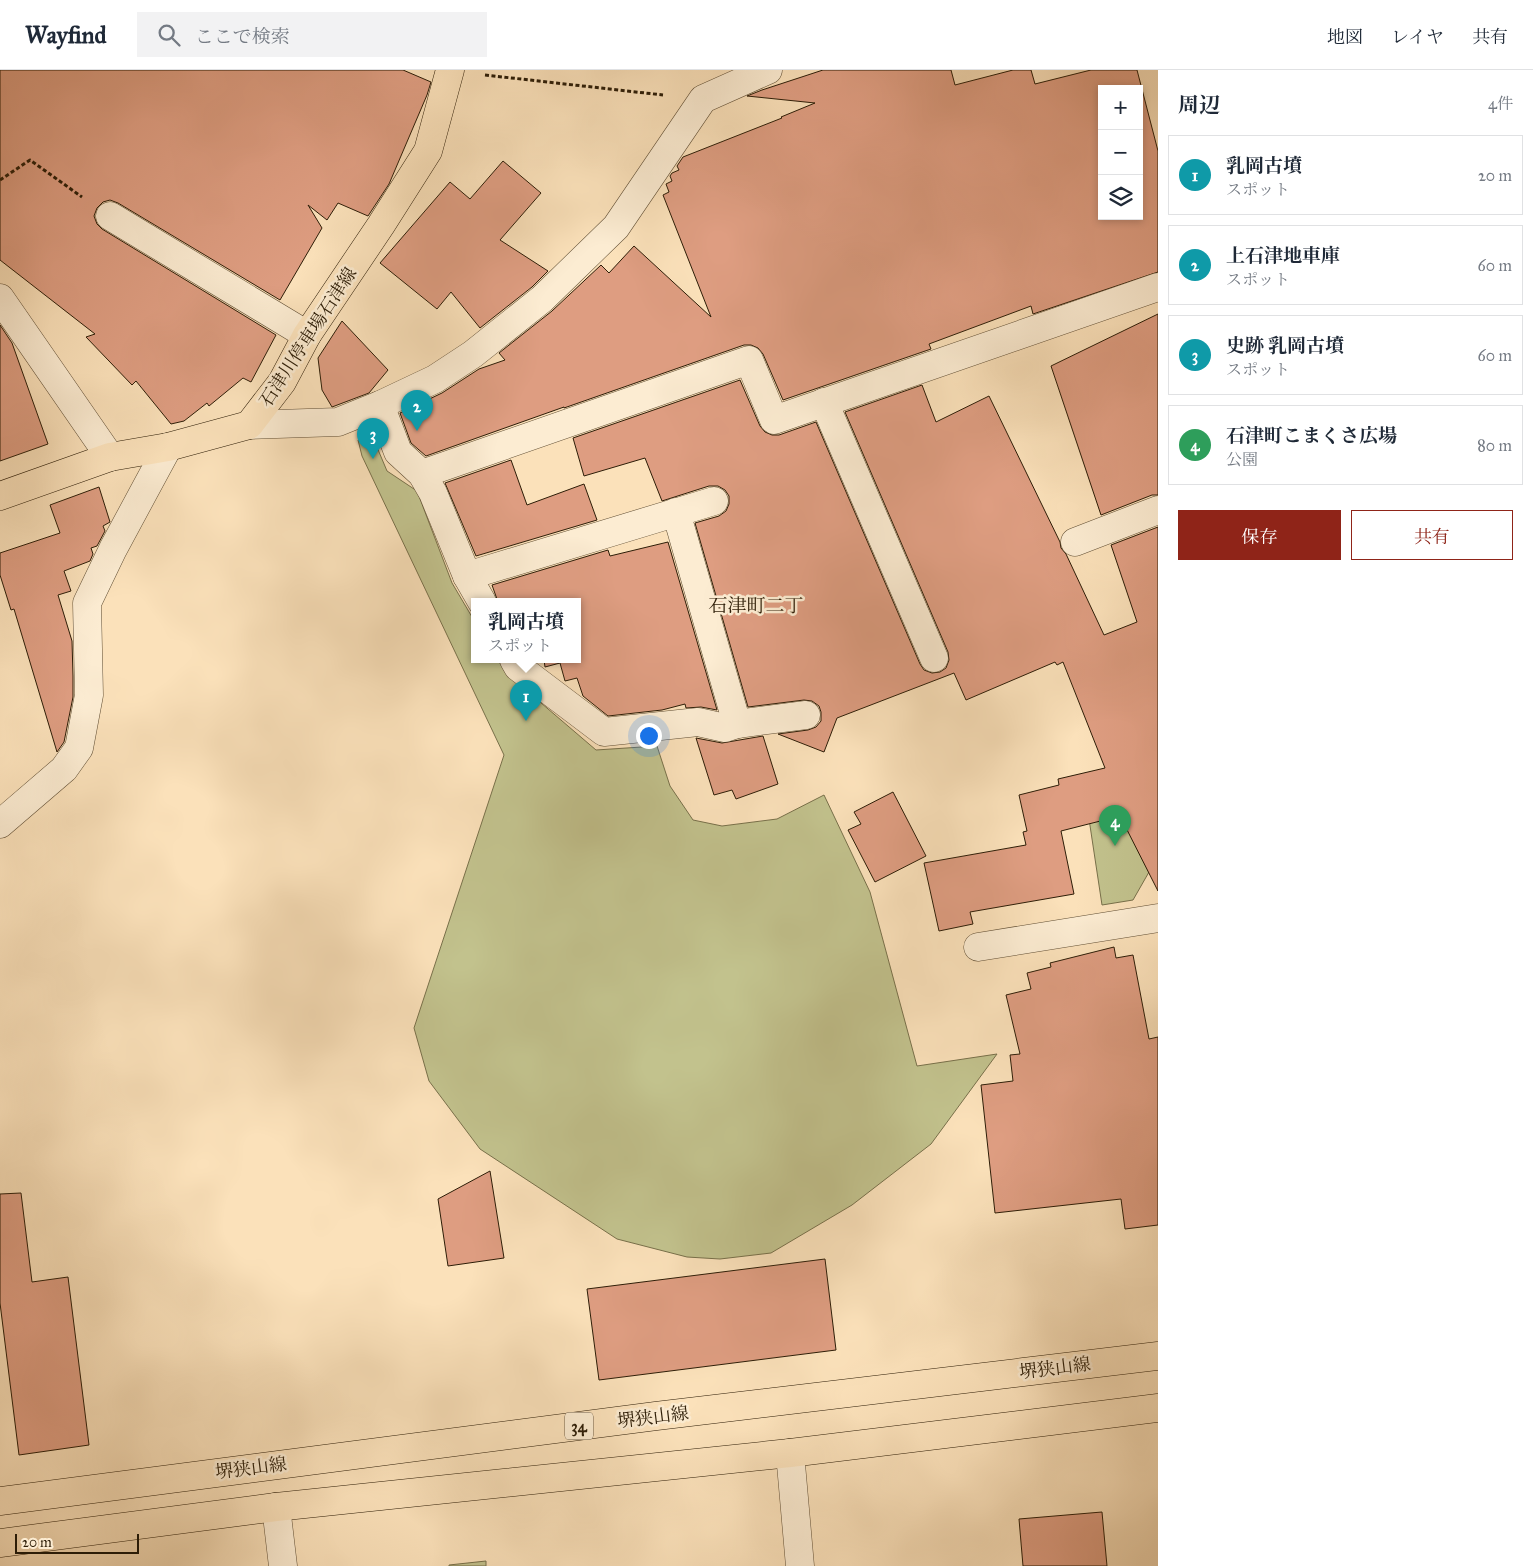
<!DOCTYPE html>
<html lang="ja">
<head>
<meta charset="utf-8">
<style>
	:root { --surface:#fff; --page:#f2f2f3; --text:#1f2937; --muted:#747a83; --line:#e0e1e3; --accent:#8f2418 }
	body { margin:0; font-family:"IM FELL Great Primer","Noto Serif JP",serif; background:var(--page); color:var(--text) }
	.controls { position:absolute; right:15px; top:15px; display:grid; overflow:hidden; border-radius:0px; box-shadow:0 2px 8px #0003 }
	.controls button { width:45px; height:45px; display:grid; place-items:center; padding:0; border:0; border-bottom:1px solid var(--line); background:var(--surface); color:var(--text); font:25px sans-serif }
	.scale { position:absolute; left:15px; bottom:12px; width:124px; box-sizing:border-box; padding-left:5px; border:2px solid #2d1d07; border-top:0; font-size:14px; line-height:18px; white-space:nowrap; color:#2d1d07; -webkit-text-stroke:4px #fcecd2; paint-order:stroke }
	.you { position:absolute; left:648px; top:665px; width:18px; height:18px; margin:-12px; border:4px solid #fff; border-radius:50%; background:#1a73e8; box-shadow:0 0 0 8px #1a73e833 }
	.badge { display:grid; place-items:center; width:32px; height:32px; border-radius:50%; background:var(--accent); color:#fff; font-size:16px; font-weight:700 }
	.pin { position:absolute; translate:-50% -41px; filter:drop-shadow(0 1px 2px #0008) }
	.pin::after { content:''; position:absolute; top:26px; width:18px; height:15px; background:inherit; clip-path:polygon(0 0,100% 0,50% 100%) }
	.popup { position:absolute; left:471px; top:528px; width:110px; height:65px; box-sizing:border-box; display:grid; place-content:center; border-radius:0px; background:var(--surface); filter:drop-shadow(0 1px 4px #0005); font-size:16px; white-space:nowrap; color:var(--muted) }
	.popup b { font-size:19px; color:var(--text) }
	.popup::after { content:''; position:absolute; left:50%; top:100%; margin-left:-10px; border:10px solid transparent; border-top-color:var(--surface) }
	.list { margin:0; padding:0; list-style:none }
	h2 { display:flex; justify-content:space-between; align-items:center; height:65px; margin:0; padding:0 20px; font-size:21px }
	h2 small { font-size:16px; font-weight:400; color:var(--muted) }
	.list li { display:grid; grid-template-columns:32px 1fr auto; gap:15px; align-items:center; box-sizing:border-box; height:80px; margin:0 10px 10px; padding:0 10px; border:1px solid var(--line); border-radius:0px }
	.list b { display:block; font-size:19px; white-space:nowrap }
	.list p { margin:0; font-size:16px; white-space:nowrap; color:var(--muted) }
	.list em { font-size:16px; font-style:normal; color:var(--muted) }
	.actions { display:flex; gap:10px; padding:15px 20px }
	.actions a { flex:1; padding:11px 0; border:1px solid var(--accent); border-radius:0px; text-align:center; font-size:18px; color:var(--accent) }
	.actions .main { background:var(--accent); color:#fff }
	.icon { flex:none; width:28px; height:28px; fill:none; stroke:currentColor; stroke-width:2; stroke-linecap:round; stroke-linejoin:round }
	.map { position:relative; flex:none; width:1158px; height:1496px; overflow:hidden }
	header { display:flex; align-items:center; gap:30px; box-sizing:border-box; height:70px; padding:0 25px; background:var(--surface); border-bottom:1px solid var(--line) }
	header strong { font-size:24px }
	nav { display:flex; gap:28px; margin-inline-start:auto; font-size:18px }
	.search { width:350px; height:45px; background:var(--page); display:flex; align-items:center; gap:12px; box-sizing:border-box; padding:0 18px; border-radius:0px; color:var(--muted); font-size:19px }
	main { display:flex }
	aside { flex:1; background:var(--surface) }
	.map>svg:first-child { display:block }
</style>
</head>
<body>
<header>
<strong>Wayfind</strong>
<div class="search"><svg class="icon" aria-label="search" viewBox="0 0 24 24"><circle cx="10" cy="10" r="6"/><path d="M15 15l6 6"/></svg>ここで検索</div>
<nav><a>地図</a><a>レイヤ</a><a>共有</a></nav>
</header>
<main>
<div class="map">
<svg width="1158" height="1496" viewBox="0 0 1158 1496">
	<rect width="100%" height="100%" fill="#fbe1ba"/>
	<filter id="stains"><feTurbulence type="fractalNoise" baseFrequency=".004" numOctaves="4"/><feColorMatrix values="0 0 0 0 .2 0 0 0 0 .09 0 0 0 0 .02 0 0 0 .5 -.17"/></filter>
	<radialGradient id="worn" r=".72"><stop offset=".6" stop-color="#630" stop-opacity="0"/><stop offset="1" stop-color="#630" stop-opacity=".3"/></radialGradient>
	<!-- green -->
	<g fill="#c2c28d" stroke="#78704a">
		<path d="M371,363l16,38 30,20 35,92 23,39v38h23l8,13 90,77 61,-4 13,40 23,34 29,6 55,-7 47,-24 46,97 47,174 80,-12 -66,90 -79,61 -81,48 -51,6 -33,-2 -70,-18 -137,-90 -51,-68 -15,-53 90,-273 -142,-299 -4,-16z"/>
		<path d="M1119,741l30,61 -16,28 -31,5 -13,-86z"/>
		<path d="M486,1491v5h-37v-1z"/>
	</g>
	<!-- building -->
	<g fill="#de9d81" stroke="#2d1d07" fill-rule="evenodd">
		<path d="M0,0h403l28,12 -4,13 -38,89 -21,32 -30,-13 -11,17 -19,-15 14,23 -42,72 -162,-97 -8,-3 -7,2 -6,6 -3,8 3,8 5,5 174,106 -25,47 -8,-4 -34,28 -2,-3 -23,18 -13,3 -35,-43 -4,4 -46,-48 9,-3 -95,-74z"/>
		<path d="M823,0h128l4,15 58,-15h18l4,14 56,-14h46l21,81v121l-125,42 -2,-8 -102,38 2,5 -148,51 -20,-46 -5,-6 -7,-3h-7l-180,63v-1l-138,49 -15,-13 -11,-30 42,-20 37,-24 26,-9 -6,-7 53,-42 49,-46 8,8 25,-27 77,71 -48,-122 6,-3 -3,-8 6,-3 -2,-5 2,-3 7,-3 -2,-4 6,-9 99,-39 -1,-1 34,-14 -68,-7 15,-6zM1102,19h37v127h-37z"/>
		<path d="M503,91l38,32 -41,47 48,31 -16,16 -52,41 -29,-36 -14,17 -57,-46 70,-81 20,17z"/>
		<path d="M1158,244v181h-6l-51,20 -50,-149z"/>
		<path d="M342,251l46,49 -19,23 -37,14 -10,-17 -4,-32z"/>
		<path d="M0,255l12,18 36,101 -48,17z"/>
		<path d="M740,310l20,46 5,6 7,3h7l37,-13 104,242 4,6 8,3 8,-1 6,-4 3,-8 -1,-8 -103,-240 77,-27 14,37 53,-26 71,146 1,6 5,6 38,81 33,-13 -26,-77 47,-18v364l-38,-75 -59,15 13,63 -104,18 3,12 -34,7 -15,-68 102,-18 -3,-13 4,-1 -8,-36 40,-10 -1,-6 47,-11 -42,-106 -6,3 -2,-3 -89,38 -12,-27 -117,45 -13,34 -46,-18 30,-4 8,-3 5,-6v-9l-2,-6 -7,-5 -8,-1 -56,7 -53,-184 24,-7 7,-5 3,-7v-8l-4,-6 -7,-4h-9l-47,15 -17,-43 -61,18 -11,-38z"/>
		<path d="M511,390l16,45 57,-21 13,36 -121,36 -31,-73z"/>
		<path d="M99,417l11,35 -7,4 2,5 -8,15 -6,2 2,6 -3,7 -26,10 7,20 -13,4 14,46 1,35v21l-9,45 -7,10 -43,-143 -3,1 -11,-35v-22l60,-20 -10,-28z"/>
		<path d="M668,472l49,168 -16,-3 -15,1 -1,-4 -23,6 -54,6 -25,-20 -6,-18 -12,3 -5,-18 -15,4 -1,-7h33v-58h-79l-6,-17 116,-35 2,6z"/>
		<path d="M763,666l15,48 -42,15 -4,-9 -18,5 -18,-57 26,5z"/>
		<path d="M893,722l33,64 -51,26 -27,-52 13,-6 -7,-12z"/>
		<path d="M1114,877l2,11 17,-3 16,84 9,-2v188l-33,4 -4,-30 -126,14 -14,-128 32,-4 -3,-26 10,-1 -14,-59 25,-6 -4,-16 24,-6 -1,-4z"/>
		<path d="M490,1101l14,87 -56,8 -10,-67z"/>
		<path d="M21,1123l11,89 36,-5 21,168 -70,10 -19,-152v-109z"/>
		<path d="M825,1189l11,91 -237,30 -12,-91z"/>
		<path d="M1102,1442l5,54h-84l-4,-47z"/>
	</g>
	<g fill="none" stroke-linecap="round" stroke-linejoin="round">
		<defs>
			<g id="minor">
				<path d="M110,146l197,119"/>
				<path d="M0,228l110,159"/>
				<path d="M824,332l110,256"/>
				<path d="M380,335l18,47 24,22 11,19 34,83 15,26"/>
				<path d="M249,355l89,-3 42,-17 55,-26 38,-25 69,-55 74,-72 87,-128 65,-29"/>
				<path d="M422,404l327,-114 25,60 384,-133"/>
				<path d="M676,442l61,212"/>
				<path d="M1075,472l83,-32"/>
				<path d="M467,506l247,-75"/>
				<path d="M514,590l4,7 86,65 94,-10 27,6 12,-4 69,-9"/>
				<path d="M0,754l64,-55 15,-21 10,-53 -2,-92 26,-54 55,-102"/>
				<path d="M978,877l180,-29"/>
				<path d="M790,1383l10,113"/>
				<path d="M276,1437l7,59"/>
			</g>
			<g id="major">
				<path d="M0,426l110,-39 58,-10 81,-22 33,-43 25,-47 74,-110 47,-74 22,-81"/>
				<path d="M0,1431l656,-85 502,-60"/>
				<path d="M0,1473l276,-36 514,-54 368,-45"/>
			</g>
		</defs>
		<!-- minor casing -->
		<use href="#minor" stroke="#604e34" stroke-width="29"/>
		<!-- major casing -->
		<use href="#major" stroke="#2d1d07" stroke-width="29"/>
		<!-- path -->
		<g stroke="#2d1d07" stroke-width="3" stroke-dasharray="4 2.5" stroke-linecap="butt">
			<path d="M485,5l178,20"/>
			<path d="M0,110l30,-20 52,37"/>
		</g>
		<!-- minor -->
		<use href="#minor" stroke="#fcecd2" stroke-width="28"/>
		<!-- major -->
		<use href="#major" stroke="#fbe1ba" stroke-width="28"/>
	</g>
	<g text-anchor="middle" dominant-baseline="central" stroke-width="5" stroke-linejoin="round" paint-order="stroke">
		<!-- shield labels -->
		<rect fill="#fcecd2" stroke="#6b5b44" stroke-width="1" x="565" y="1342.5" width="28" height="27" rx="4"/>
		<g font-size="16" font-weight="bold" fill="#2d1d07">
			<text x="579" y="1356">34</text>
		</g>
		<!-- street labels -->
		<g font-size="18" fill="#2d1d07" stroke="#fcecd2">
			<text transform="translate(308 267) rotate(-57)">石津川停車場石津線</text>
			<text transform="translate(1055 1298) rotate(-7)">堺狭山線</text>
			<text transform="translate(653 1347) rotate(-7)">堺狭山線</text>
			<text transform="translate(251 1398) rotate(-7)">堺狭山線</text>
		</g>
		<!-- neighbourhood labels -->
		<g font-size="19" fill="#2d1d07" stroke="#fcecd2">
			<text x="756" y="535">石津町二丁</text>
		</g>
	</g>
	<rect width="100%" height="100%" filter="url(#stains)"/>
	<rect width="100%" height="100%" fill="url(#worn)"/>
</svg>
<div class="controls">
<button>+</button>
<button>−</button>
<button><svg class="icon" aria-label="layers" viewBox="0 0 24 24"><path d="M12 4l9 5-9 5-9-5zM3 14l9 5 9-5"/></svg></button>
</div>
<div class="scale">20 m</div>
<div class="you"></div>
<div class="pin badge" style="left:526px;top:651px;background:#0f9aa8">1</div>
<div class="popup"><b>乳岡古墳</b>スポット</div>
<div class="pin badge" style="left:417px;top:361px;background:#0f9aa8">2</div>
<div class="pin badge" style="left:373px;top:389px;background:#0f9aa8">3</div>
<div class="pin badge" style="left:1115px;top:776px;background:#2e9e5b">4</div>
</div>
<aside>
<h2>周辺<small>4件</small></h2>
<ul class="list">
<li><span class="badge" style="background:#0f9aa8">1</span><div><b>乳岡古墳</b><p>スポット</p></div><em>20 m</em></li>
<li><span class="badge" style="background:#0f9aa8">2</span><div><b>上石津地車庫</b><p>スポット</p></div><em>60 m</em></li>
<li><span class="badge" style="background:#0f9aa8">3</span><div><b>史跡 乳岡古墳</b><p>スポット</p></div><em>60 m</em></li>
<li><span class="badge" style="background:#2e9e5b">4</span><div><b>石津町こまくさ広場</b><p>公園</p></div><em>80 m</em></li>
</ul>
<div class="actions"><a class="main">保存</a><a>共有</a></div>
</aside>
</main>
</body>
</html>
